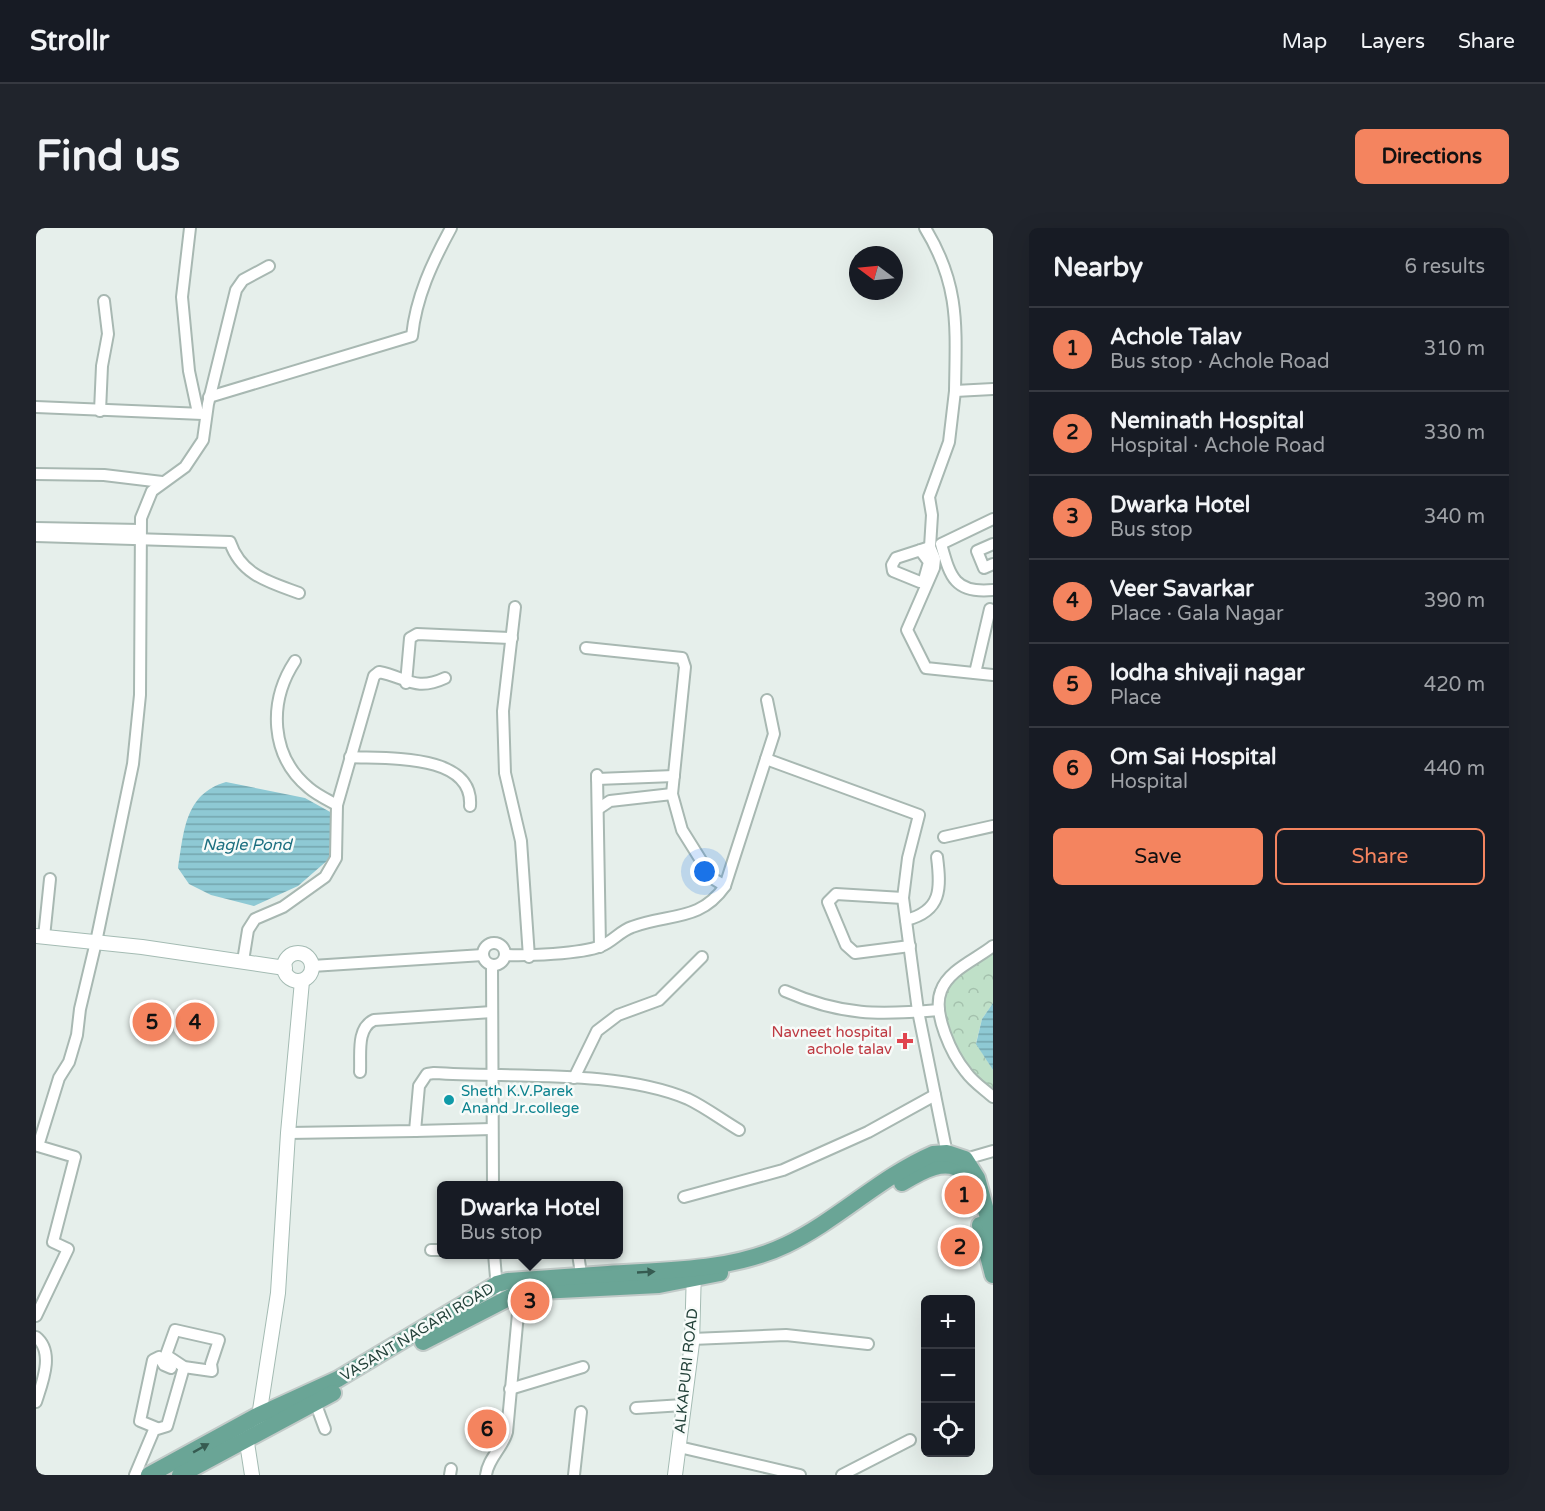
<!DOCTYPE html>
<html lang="en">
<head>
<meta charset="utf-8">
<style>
	:root { --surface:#171b24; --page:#20242c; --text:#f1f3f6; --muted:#9ea1a6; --line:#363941; --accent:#f4845f }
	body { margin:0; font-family:"Varela Round",sans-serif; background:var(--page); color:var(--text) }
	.controls { position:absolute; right:18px; bottom:18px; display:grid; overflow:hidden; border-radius:9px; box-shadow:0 6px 24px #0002 }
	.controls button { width:54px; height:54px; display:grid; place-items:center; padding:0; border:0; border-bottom:2px solid var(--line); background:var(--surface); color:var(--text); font:30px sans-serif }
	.compass { position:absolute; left:813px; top:18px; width:54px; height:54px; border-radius:50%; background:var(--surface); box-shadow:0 6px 24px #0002; rotate:286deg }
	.you { position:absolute; left:669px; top:644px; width:21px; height:21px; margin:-15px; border:4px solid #fff; border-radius:50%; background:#1a73e8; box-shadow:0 0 0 9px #1a73e833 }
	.badge { display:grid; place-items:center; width:39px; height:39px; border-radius:50%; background:var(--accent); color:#111; font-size:20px; font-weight:700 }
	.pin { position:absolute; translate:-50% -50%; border:3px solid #fff; box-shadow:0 2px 6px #0006 }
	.popup { position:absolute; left:401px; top:953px; width:186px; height:78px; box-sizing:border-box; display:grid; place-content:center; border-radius:9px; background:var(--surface); filter:drop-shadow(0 2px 4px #0005); font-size:20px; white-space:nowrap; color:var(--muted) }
	.popup b { font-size:22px; color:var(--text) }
	.popup::after { content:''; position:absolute; left:50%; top:100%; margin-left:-12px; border:12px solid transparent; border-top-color:var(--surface) }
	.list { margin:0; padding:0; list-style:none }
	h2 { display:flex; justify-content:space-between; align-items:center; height:78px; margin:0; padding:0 24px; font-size:26px }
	h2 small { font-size:20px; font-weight:400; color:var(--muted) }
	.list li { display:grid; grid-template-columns:39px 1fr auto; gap:18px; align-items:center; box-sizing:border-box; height:84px; padding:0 24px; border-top:2px solid var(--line) }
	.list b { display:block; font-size:22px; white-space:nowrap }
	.list p { margin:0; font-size:20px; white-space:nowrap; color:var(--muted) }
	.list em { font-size:20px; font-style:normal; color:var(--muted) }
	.actions { display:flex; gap:12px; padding:18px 24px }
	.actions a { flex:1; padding:14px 0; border:2px solid var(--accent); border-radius:9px; text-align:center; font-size:21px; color:var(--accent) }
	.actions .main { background:var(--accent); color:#111 }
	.icon { flex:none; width:33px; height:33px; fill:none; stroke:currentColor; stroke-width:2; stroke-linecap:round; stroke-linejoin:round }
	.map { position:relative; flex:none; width:957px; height:1247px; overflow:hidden; border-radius:9px }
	header { display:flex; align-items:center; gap:36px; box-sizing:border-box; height:84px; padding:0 30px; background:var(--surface); border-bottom:2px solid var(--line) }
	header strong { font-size:28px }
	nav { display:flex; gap:33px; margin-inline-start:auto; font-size:21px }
	.intro { display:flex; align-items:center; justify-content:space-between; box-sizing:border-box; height:144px; padding:0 36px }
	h1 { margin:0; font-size:42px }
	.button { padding:15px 27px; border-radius:9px; background:var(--accent); color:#111; font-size:21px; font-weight:700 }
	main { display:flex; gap:36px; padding:0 36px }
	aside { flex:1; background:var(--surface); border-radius:9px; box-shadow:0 6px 24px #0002 }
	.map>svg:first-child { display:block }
</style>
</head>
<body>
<header>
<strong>Strollr</strong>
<nav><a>Map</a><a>Layers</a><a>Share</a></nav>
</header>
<div class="intro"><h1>Find us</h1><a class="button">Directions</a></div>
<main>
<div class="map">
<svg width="957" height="1247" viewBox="0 0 957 1247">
	<defs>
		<pattern id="park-crowns" width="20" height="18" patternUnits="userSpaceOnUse" patternTransform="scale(1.5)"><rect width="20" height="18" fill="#bfe0c8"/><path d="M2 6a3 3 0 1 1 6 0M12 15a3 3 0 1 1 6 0" fill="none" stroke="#a4c1ad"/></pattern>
		<pattern id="water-rules" width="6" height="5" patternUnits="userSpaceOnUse" patternTransform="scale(1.5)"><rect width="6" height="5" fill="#8ec9d4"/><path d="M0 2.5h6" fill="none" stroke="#74a5ad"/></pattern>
	</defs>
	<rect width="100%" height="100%" fill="#e6efeb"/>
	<!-- park -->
	<path fill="url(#park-crowns)" d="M957,718v57l-11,16 -6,24 17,27v27c-42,-38 -46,-52 -52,-107z"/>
	<!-- water -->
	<g fill="url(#water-rules)">
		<path d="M190,554l79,16 27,15 -3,46 -31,27 -44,20 -43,-11 -22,-11 -11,-16c6,-35 6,-74 48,-86z"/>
		<path d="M957,775v67l-17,-26 6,-25z"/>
	</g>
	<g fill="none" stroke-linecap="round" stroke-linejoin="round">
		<defs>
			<g id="street">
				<path d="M154,0l-8,69 7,74 9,42"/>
				<path d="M889,0c35,57 31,98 30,163l38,-2"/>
				<path d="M919,163l-6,51 -20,55 3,18 -2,32 5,12 -1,9 -27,62 19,38 67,7"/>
				<path d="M173,169l203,-61c4,-39 20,-73 39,-108"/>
				<path d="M0,179l167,7"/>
				<path d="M64,183l2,-45 6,-32 -4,-33"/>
				<path d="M0,246l68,1 58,7"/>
				<path d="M957,291l-52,25c9,32 13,50 52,46"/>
				<path d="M0,300l104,2"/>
				<path d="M0,308l194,6c11,33 39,40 69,51"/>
				<path d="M957,316l-16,7 7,17 9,-4"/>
				<path d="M884,322l9,12 -5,18 -4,2 -27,-11 -1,-6 4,-7 34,-11"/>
				<path d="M479,379l-12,104 2,62 16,68 8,116"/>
				<path d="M550,420l96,10 3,9 -13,127 10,36 30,48 13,8"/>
				<path d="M939,445l15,-64"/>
				<path d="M370,455l4,-45 7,-4 95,4"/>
				<path d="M314,529c36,2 124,-4 120,49"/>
				<path d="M730,531l153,56 -11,43 -5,40 15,113 30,148"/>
				<path d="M561,547l3,172"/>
				<path d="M561,551l77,-3"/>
				<path d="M301,577l37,-129 5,-4c27,5 36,20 66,6"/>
				<path d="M562,581l12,-8 62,-7"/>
				<path d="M908,609l49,-11"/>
				<path d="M867,670l-67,-4 -8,8 18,43 9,8 55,-7"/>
				<path d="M870,692c36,-9 35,-32 31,-63"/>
				<path d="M8,709l6,-58"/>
				<circle cx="458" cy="726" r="11"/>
				<path d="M957,718c-16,13 -45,24 -52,45 -9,22 11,64 25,81 7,10 18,17 27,25"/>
				<path d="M469,727c21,1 76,-1 96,-9 11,-4 19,-15 31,-19 37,-14 68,-5 93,-41l49,-152 -7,-34"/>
				<path d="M207,733l5,-31 7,-11 28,-12 42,-30 11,-19 1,-53c-9,-5 -20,-10 -28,-17 -39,-32 -41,-86 -14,-127"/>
				<path d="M456,737l1,221"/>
				<path d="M276,738l171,-11"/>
				<path d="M749,763c57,25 94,24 154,19"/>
				<path d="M324,844c1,-17 -4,-44 14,-52l118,-8"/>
				<path d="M538,850l23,-47 21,-16 41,-15 43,-43"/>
				<path d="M379,903l77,-2"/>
				<path d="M252,905l127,-2 4,-45 8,-12 7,-1c77,5 183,-4 254,26 17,8 34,21 51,31"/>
				<path d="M926,932l31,-9"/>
				<path d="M648,969l99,-27 85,-38 67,-37"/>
				<path d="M395,1022h11"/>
				<path d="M458,1026l3,35"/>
				<path d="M542,1026l4,26"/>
				<path d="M0,1088l32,-67 -15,-7 22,-85 -37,-11 21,-68 10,-16 8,-27 3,-26 16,-67 37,-178 7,-69 1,-177 11,-27 33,-24 18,-27 5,-36 28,-114 7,-10 26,-14"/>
				<path d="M139,1102l44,10 -8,24 1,7 -28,-4 -18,-12z"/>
				<path d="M0,1109c19,15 6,46 0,65"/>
				<path d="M656,1111l94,-4 82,9"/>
				<path d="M474,1161l73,-22"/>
				<path d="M279,1174l10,27"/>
				<path d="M600,1180l47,-3"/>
				<path d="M121,1200l-17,-7 13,-61 6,-3 5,8 7,3"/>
				<path d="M643,1219l121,28"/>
				<path d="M99,1247l19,-45 13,-4 17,-59"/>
				<path d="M414,1247l1,-6"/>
				<path d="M450,1247c2,-17 17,-27 21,-43l13,-140"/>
				<path d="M538,1247l7,-63"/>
				<path d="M806,1247l68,-35"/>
			</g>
			<g id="secondary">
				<path d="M0,708l106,11 143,21"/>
				<circle cx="262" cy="739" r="14"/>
				<path d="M222,1195l20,-130 10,-160 14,-152"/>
				<path d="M209,1202l7,45"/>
				<path d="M639,1247l17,-132 2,-74"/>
			</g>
			<g id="primary">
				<path d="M866,955c18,-11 46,-28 63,-9"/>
				<path d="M944,997l13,50"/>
				<path d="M387,1114l97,-50 139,-7 61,-12"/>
				<path d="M113,1247l108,-59 81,-37 159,-95 11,-3c33,-2 67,-5 100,-7 58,-4 124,-3 178,-29 52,-25 94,-68 147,-91l14,-1 18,6 12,19 16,58"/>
				<path d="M144,1247l153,-82"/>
			</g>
		</defs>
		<!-- street casing -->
		<use href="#street" stroke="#a8b8b2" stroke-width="14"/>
		<!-- secondary casing -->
		<use href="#secondary" stroke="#a4bbb3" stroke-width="16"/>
		<!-- primary casing -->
		<use href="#primary" stroke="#c2cac8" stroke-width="20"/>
		<!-- street -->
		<use href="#street" stroke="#fff" stroke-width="10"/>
		<!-- secondary -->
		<use href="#secondary" stroke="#fff" stroke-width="14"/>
		<!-- primary -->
		<use href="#primary" stroke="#6aa596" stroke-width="16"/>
	</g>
	<!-- one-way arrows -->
	<defs><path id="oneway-solid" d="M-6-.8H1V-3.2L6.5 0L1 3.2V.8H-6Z" transform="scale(1.5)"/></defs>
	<g fill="#365b51">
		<use href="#oneway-solid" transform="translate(610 1044) rotate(-3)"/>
		<use href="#oneway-solid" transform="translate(165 1220) rotate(-29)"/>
	</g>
	<!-- markers -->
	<path fill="#e0444e" stroke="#f7fbf9" stroke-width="2" d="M866 804h6v6h6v6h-6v6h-6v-6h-6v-6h6z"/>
	<circle fill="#0f9aa8" stroke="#f7fbf9" stroke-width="2" cx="413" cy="872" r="6"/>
	<g text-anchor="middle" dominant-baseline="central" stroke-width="5" stroke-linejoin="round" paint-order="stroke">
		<!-- health labels -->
		<g font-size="15" fill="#be3a42" stroke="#f7fbf9" text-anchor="end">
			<text x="856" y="804">Navneet hospital<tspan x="856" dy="17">achole talav</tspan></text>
		</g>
		<!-- culture labels -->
		<g font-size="15" fill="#0d838f" stroke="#f7fbf9" text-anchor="start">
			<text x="425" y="863">Sheth K.V.Parek<tspan x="425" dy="17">Anand Jr.college</tspan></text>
		</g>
		<!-- street labels -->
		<g font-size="15" fill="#24423a" stroke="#f7fbf9">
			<text transform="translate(381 1104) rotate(-31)">VASANT NAGARI ROAD</text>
			<text transform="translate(650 1143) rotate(-84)">ALKAPURI ROAD</text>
		</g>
		<!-- water labels -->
		<g font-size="16" font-style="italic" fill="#1c6f80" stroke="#f7fbf9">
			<text x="211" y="617">Nagle Pond</text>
		</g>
	</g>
</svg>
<div class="controls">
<button>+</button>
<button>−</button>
<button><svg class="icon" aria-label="locate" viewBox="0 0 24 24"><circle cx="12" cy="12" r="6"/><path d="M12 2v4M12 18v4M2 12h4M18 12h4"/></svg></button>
</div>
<svg class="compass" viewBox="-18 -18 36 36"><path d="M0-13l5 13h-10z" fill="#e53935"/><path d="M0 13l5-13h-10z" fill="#9ea1a6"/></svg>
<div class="you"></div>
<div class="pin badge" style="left:928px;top:967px">1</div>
<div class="pin badge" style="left:924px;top:1019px">2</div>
<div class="pin badge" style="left:494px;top:1073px">3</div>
<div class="popup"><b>Dwarka Hotel</b>Bus stop</div>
<div class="pin badge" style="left:159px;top:794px">4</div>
<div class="pin badge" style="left:116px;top:794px">5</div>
<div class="pin badge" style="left:451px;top:1201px">6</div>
</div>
<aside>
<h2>Nearby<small>6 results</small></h2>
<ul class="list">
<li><span class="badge">1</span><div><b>Achole Talav</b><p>Bus stop · Achole Road</p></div><em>310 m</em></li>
<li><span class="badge">2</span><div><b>Neminath Hospital</b><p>Hospital · Achole Road</p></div><em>330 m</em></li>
<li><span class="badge">3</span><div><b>Dwarka Hotel</b><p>Bus stop</p></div><em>340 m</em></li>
<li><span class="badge">4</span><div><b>Veer Savarkar</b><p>Place · Gala Nagar</p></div><em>390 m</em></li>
<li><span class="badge">5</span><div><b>lodha shivaji nagar</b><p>Place</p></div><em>420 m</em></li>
<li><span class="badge">6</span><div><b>Om Sai Hospital</b><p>Hospital</p></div><em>440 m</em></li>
</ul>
<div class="actions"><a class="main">Save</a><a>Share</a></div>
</aside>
</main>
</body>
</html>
